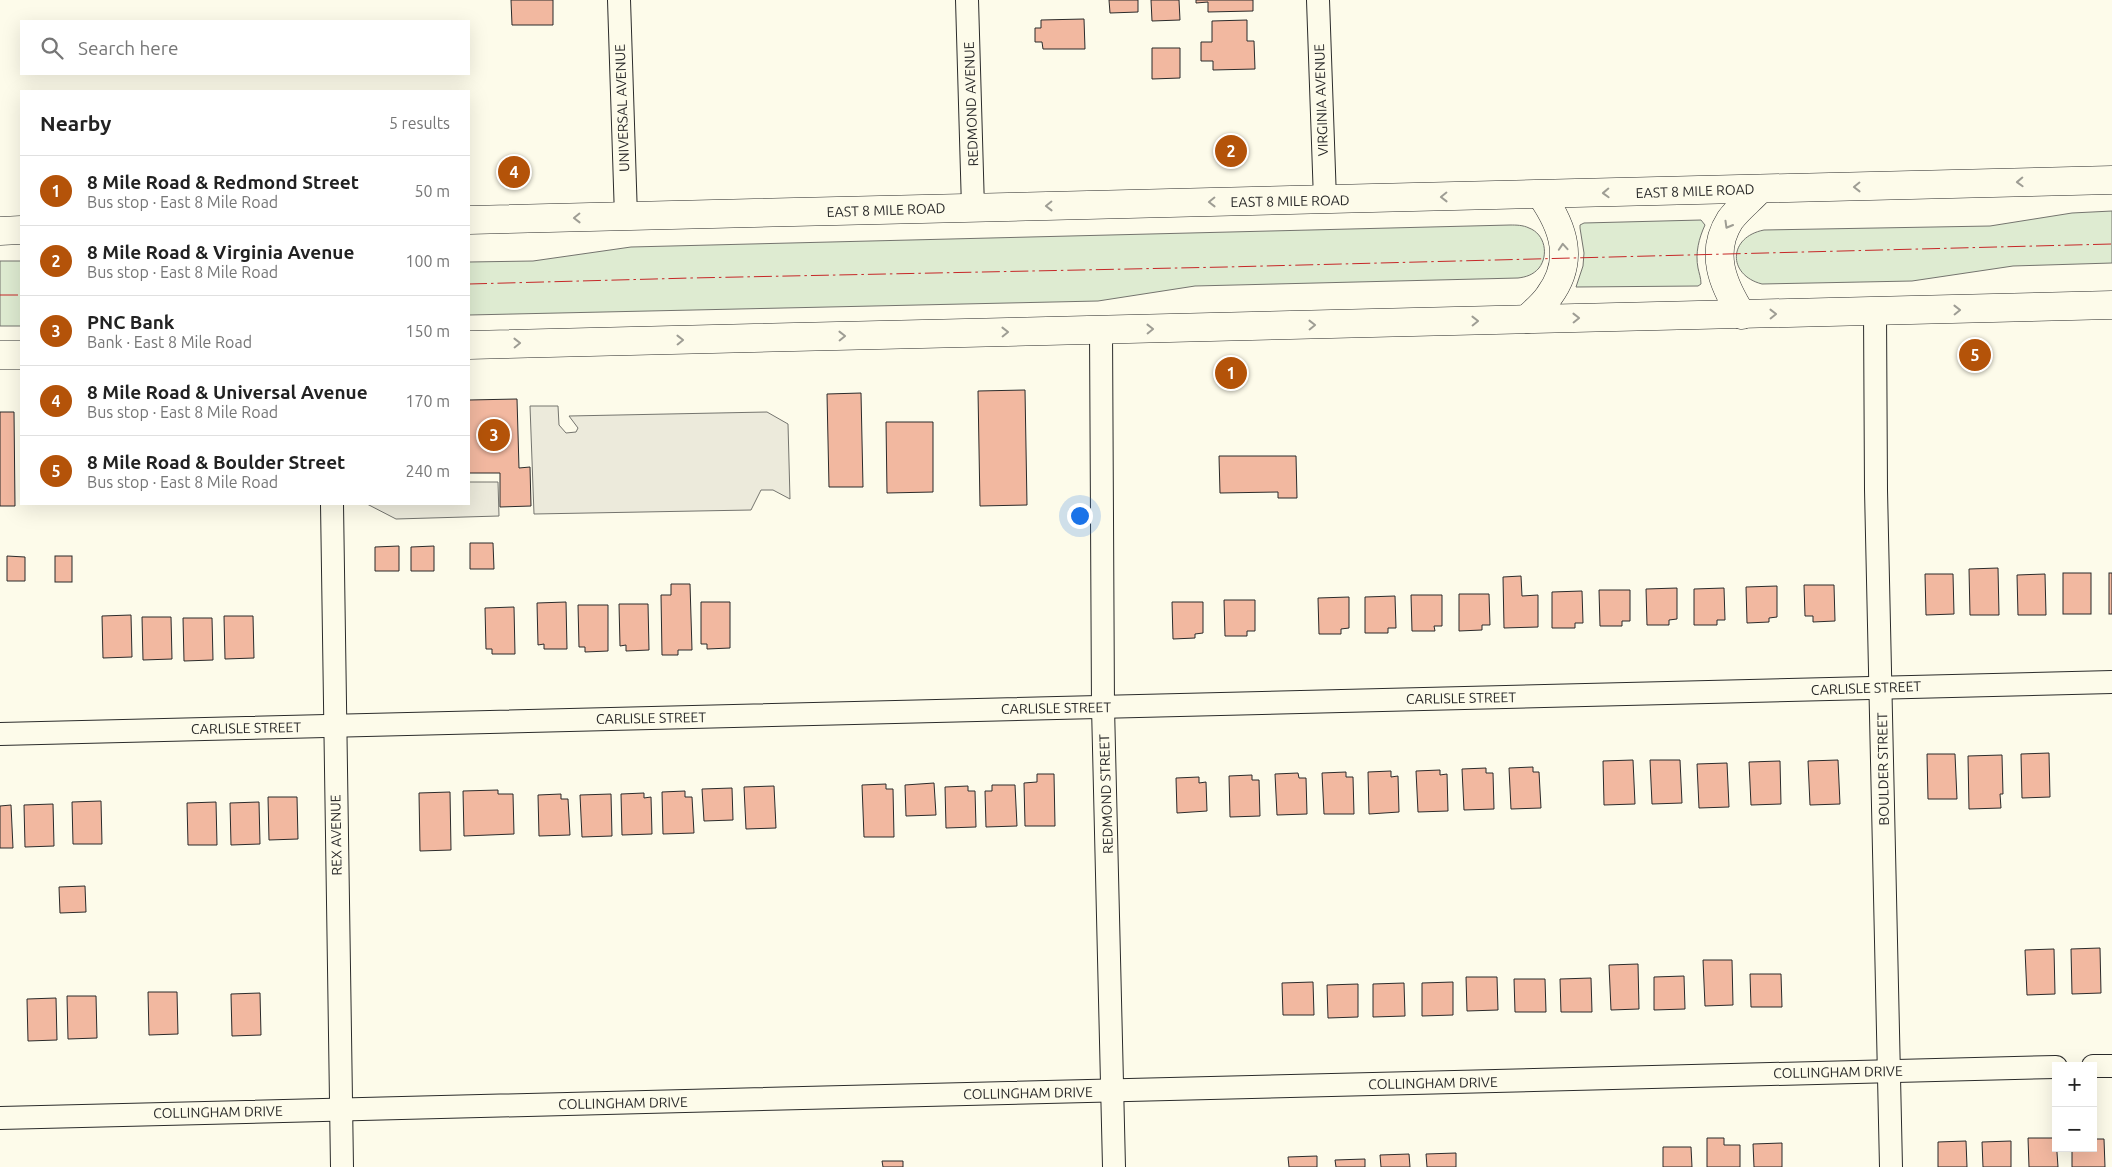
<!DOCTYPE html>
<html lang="en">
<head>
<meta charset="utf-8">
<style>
	:root { --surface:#fff; --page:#f2f2f2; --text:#222; --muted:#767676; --line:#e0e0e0; --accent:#b45309 }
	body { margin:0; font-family:Ubuntu,sans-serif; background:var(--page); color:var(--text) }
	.controls { position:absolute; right:15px; bottom:15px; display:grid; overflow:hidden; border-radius:0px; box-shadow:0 5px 20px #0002 }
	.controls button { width:45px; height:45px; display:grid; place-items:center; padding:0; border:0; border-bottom:1px solid var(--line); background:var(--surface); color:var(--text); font:25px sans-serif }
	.you { position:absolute; left:1079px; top:515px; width:18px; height:18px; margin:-12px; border:4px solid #fff; border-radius:50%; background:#1a73e8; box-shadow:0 0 0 8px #1a73e833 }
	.badge { display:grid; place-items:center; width:32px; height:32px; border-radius:50%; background:var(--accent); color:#fff; font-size:16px; font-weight:700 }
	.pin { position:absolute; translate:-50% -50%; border:2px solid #fff; box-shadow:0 1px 5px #0006 }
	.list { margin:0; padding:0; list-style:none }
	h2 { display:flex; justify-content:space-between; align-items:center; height:65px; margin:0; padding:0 20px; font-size:21px }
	h2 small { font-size:16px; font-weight:400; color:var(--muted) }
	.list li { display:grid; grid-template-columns:32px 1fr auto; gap:15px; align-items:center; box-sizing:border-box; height:70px; padding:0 20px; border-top:1px solid var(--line) }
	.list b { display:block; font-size:19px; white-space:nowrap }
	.list p { margin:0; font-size:16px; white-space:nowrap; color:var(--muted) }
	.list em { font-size:16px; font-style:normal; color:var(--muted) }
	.icon { flex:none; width:28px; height:28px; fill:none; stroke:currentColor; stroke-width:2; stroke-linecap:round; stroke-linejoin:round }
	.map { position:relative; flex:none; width:2112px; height:1167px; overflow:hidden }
	.search { position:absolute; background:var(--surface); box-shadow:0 5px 20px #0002; left:20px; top:20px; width:450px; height:55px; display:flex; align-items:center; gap:12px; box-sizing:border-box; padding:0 18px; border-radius:0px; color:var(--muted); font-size:19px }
	.panel { position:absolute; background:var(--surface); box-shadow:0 5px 20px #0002; left:20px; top:90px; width:450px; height:415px; border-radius:0px }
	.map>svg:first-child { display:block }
</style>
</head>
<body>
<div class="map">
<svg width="2112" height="1167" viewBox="0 0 2112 1167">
	<rect width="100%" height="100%" fill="#fdfbea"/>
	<!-- green -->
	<g fill="#deebd1" stroke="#74746e">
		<path d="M2112,211v52l-99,3 -101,15 -150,3c-35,-9 -34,-47 2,-54l226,-4 82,-13z"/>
		<path d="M1701,220l4,5c-6,13 -10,28 -7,43 1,5 3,10 3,16l-3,2 -122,1 7,-21 1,-13 -4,-25v-3l4,-2z"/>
		<path d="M1510,225c6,0 13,0 19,3 16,6 20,27 10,40 -6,7 -13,9 -21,10l-323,8 -97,15 -629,14v-53l64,-1 98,-14z"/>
		<rect x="0" y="261" width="21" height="65"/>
	</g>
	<!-- parking -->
	<g fill="#eceadb" stroke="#74746e">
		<path d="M530,406h28l1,19 7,8 10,-1 2,-4 -9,-12 198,-4 21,12 2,75 -17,-9h-12l-10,20 -217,4z"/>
		<path d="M469,482h29l1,34 -103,3 -29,-15h102z"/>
	</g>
	<!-- building -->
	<g fill="#f2b8a0" stroke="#2b2b2b">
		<path d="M511,0h42v25h-41z"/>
		<path d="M1109,0h29v12l-28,1z"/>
		<path d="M1151,0h28l1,20 -28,1z"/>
		<path d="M1196,0h57v11l-45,1v-10l-12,1z"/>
		<path d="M1084,19l1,30h-42l-1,-7h-7v-14h6v-8z"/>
		<path d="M1247,20v21h7l1,28 -42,1v-9h-12v-19h11v-21z"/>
		<path d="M1152,48h28v30l-28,1z"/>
		<path d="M1025,390l2,115 -47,1 -2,-115z"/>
		<path d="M861,393l2,94h-34l-2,-93z"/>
		<path d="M517,399l2,69 11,-1 1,39 -31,1v-34h-31v-73z"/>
		<path d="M0,412h14l1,94h-15z"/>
		<path d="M886,422h47v70l-46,1z"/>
		<path d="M1219,456h77l1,42h-19v-6l-58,1z"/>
		<path d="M470,543h23l1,26h-24z"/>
		<path d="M399,546v25h-24v-24z"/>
		<path d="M434,546v25h-23v-24z"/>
		<path d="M7,556l18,1v24h-18z"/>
		<rect x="55" y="556" width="17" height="26"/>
		<path d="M1998,568l1,47h-29l-1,-46z"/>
		<rect x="2063" y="573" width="28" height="41"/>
		<rect x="2109" y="573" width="3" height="41"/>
		<path d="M1925,574h28l1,40 -28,1z"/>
		<path d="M2045,574l1,41h-28l-1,-40z"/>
		<path d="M1521,576l1,20 16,-1v32l-34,1 -1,-51z"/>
		<path d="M671,584h19l2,66h-14v5h-16l-1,-60h10z"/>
		<path d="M1804,585h30l1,36 -22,1v-6h-8z"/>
		<path d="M1777,586v31l-8,1v4l-22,1 -1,-36z"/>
		<path d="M1677,588v31l-8,1v5h-22l-1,-36z"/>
		<path d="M1724,588l1,32h-8v5h-23v-36z"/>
		<path d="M1599,590h31v31h-8v5h-22z"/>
		<path d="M1582,591l1,32h-8v5h-23v-36z"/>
		<path d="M1459,594h30l1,31h-8v5l-23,1z"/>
		<path d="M1411,595h31v31h-8l1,5h-23z"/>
		<path d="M1395,596l1,32h-8v5h-23v-36z"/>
		<path d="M1349,597v31l-8,1v5h-22l-1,-36z"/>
		<path d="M1224,600h31v31h-8v5h-22z"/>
		<path d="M566,602l1,47h-23v-5l-6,1 -1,-42z"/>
		<path d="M701,602h29v46l-23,1v-5h-6z"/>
		<path d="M1172,602h31v31l-8,1v4l-22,1z"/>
		<path d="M619,604h29l1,46 -23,1v-6l-6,1z"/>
		<path d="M578,605h30v46l-23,1v-5h-6z"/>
		<path d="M514,607l1,47h-23v-5h-6l-1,-41z"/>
		<path d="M131,615l1,42 -29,1 -1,-42z"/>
		<path d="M224,616h29l1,42 -29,1z"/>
		<path d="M142,617h29l1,42 -29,1z"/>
		<path d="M183,618h29l1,42 -29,1z"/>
		<path d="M2049,753l1,44 -28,1 -1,-44z"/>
		<path d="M1927,754h28l2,45h-29z"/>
		<path d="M2002,755l1,39h-3l1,14 -32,1 -1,-53z"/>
		<path d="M1633,760l2,44 -31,1 -1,-44z"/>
		<path d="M1650,760h30l2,43 -30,1z"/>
		<path d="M1838,760l2,44 -30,1 -2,-44z"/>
		<path d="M1780,761l1,43 -30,1 -2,-43z"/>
		<path d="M1727,763l2,44 -30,1 -2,-44z"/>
		<path d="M1533,767v5h6l2,36 -30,1 -2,-41z"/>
		<path d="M1486,768v5h7l1,36 -30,1 -2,-41z"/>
		<path d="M1440,770v5l7,-1 1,37 -30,1 -2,-41z"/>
		<path d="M1391,771v6l7,-1 1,36 -30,2 -1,-42z"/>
		<path d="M1346,772v5h7l1,37h-30l-2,-41z"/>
		<path d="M1298,773l1,5h7l1,36 -30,1 -2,-41z"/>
		<path d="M1037,774h17l1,52h-30l-1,-43 13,-1z"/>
		<path d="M1252,775v5h7l1,36 -30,1 -1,-41z"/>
		<path d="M1199,777v6l7,-1 1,29 -30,2 -1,-35z"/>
		<path d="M934,783l2,32 -30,1 -1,-31z"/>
		<path d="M886,784v5h7l1,48h-30l-2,-52z"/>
		<path d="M992,785h23l2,41 -31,1 -1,-36h7z"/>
		<path d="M774,786l2,42 -30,1 -2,-42z"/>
		<path d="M968,786v5h7l1,36 -30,1 -1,-41z"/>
		<path d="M732,788l1,32 -29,1 -2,-32z"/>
		<path d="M498,790v4h15l1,40 -50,2 -1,-45z"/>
		<path d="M685,791v6h7l2,36 -31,1 -1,-42z"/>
		<path d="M450,792l1,58 -31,1 -1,-58z"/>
		<path d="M644,793v5l7,-1 1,37 -30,1 -1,-41z"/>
		<path d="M561,794v5h7l2,36 -31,1 -1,-41z"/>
		<path d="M611,794l1,42 -30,1 -2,-42z"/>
		<path d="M268,797h29l1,42 -29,1z"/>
		<path d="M101,801l1,43h-29l-1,-42z"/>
		<path d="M216,802l1,43h-29l-1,-42z"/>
		<path d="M259,802l1,42 -29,1 -1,-42z"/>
		<path d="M53,804l1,42 -29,1 -1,-42z"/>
		<path d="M11,805l2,43h-13v-42z"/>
		<path d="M85,886l1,26 -26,1 -1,-26z"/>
		<path d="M2100,948l1,45 -29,1 -1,-45z"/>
		<path d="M2054,949l1,45 -28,1 -2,-45z"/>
		<path d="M1703,960h29l1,45 -28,1z"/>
		<path d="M1638,964l1,45 -28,1 -2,-45z"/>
		<path d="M1750,974h31l1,33h-31z"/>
		<path d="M1684,976l1,33 -31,1v-33z"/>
		<path d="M1466,977h31l1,33 -31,1z"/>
		<path d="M1591,978l1,34h-31l-1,-33z"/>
		<path d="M1514,979h31l1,33h-31z"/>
		<path d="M1313,982l1,33h-31l-1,-32z"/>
		<path d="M1453,982v33l-31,1v-33z"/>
		<path d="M1404,983l1,33 -32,1v-33z"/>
		<path d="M1358,984v33l-30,1 -1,-33z"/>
		<path d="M148,992h29l1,42 -29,1z"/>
		<path d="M260,993l1,42 -29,1 -1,-42z"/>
		<path d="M67,996h29l1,42 -29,1z"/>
		<path d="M56,998l1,42 -29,1 -1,-42z"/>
		<path d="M1707,1138h17v7h16v22h-33z"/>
		<path d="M2028,1138h28l2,29h-29z"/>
		<path d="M2093,1139h11l1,28h-33v-19h21z"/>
		<path d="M1966,1141l1,26h-29v-25z"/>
		<path d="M2011,1141v26h-28l-1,-25z"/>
		<path d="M1782,1143v24h-28l-1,-23z"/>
		<path d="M1663,1147h28l1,20h-29z"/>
		<path d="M1456,1153v14h-29l-1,-13z"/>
		<path d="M1409,1154l1,13h-29l-1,-12z"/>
		<path d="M1317,1156v11h-28l-1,-10z"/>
		<path d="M1365,1159v8h-29l-1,-7z"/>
		<path d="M882,1161h21v6h-20z"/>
	</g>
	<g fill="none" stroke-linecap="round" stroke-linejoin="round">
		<defs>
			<g id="street">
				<path d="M619,0l7,217"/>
				<path d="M967,0l6,208"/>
				<path d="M1318,0l7,200"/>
				<path d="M1875,312l1,178 15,677"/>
				<path d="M1101,330l2,377 11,460"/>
				<path d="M332,504l10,663"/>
				<path d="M0,734l2112,-52"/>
				<path d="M2093,1066h19"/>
				<path d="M0,1118l2056,-51"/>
			</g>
			<g id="highway">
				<path d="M469,220l1643,-40"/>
				<path d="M0,231l21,-1"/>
				<path d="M1742,315c-19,-30 -33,-62 -12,-95 8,-11 21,-21 30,-31"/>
				<path d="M1527,319c7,-7 16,-14 22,-23 26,-35 15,-68 -8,-101"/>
				<path d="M469,345l1643,-40"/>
				<path d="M0,355h21"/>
			</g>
		</defs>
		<!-- street casing -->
		<use href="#street" stroke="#2b2b2b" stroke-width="24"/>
		<!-- highway casing -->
		<use href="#highway" stroke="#2b2b2b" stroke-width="29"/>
		<!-- street -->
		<use href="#street" stroke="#fdfbea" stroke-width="22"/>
		<!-- highway -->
		<use href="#highway" stroke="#fdfbea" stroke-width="28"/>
		<!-- power -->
		<g stroke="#c62828" stroke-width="1" stroke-dasharray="18 4 2.5 4" stroke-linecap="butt">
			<path d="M469,284l222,-6 535,-11 886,-23"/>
			<path d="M0,295h21"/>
		</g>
	</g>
	<!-- one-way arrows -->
	<defs><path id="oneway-chevron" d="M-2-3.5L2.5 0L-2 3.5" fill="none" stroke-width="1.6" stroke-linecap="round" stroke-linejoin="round" transform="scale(1.25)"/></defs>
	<g stroke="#9e9d94">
		<use href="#oneway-chevron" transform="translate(2020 182) rotate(178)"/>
		<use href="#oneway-chevron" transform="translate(1857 187) rotate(179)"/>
		<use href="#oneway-chevron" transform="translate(1606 193) rotate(178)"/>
		<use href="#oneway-chevron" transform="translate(1444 197) rotate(179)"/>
		<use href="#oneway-chevron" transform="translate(1212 202) rotate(179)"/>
		<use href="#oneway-chevron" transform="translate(1049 206) rotate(179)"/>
		<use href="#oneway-chevron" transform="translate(577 218) rotate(179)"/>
		<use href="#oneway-chevron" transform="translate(1728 225) rotate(120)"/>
		<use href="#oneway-chevron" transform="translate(1563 247) rotate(-94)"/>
		<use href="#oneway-chevron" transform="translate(1957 310) rotate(-1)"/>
		<use href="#oneway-chevron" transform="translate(1773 314) rotate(-1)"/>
		<use href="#oneway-chevron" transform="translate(1576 318) rotate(-1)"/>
		<use href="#oneway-chevron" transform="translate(1475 321) rotate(-1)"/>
		<use href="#oneway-chevron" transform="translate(1312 325) rotate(-1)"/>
		<use href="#oneway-chevron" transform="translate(1150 329) rotate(-1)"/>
		<use href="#oneway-chevron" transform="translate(1005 332) rotate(-1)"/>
		<use href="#oneway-chevron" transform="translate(842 336) rotate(-1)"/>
		<use href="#oneway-chevron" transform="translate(680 340) rotate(-1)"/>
		<use href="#oneway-chevron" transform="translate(517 343) rotate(-1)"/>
	</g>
	<g text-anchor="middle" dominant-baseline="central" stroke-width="4" stroke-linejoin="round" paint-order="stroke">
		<!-- street labels -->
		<g font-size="14" fill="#2b2b2b" stroke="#fdfbea">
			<text transform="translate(1321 100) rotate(-92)">VIRGINIA AVENUE</text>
			<text transform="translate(971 104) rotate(-92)">REDMOND AVENUE</text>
			<text transform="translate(622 108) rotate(-92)">UNIVERSAL AVENUE</text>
			<text transform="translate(1695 191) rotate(-2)">EAST 8 MILE ROAD</text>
			<text transform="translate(1290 201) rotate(-1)">EAST 8 MILE ROAD</text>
			<text transform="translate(886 210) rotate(-2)">EAST 8 MILE ROAD</text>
			<text transform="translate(1866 688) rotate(-2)">CARLISLE STREET</text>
			<text transform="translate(1461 698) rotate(-1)">CARLISLE STREET</text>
			<text transform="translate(1056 708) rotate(-1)">CARLISLE STREET</text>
			<text transform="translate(651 718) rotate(-1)">CARLISLE STREET</text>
			<text transform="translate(246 728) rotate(-1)">CARLISLE STREET</text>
			<text transform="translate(1883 769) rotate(-91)">BOULDER STREET</text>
			<text transform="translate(1106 794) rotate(-92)">REDMOND STREET</text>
			<text transform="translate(336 835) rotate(-91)">REX AVENUE</text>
			<text transform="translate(1838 1072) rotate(-1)">COLLINGHAM DRIVE</text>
			<text transform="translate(1433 1083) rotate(-1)">COLLINGHAM DRIVE</text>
			<text transform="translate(1028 1093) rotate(-1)">COLLINGHAM DRIVE</text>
			<text transform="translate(623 1103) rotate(-1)">COLLINGHAM DRIVE</text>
			<text transform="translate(218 1112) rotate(-1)">COLLINGHAM DRIVE</text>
		</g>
	</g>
</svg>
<div class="controls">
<button>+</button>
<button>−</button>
</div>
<div class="you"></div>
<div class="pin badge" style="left:1231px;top:373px">1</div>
<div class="pin badge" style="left:1231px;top:151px">2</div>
<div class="pin badge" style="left:494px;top:435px">3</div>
<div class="pin badge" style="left:514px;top:172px">4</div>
<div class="pin badge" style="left:1975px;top:355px">5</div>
<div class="search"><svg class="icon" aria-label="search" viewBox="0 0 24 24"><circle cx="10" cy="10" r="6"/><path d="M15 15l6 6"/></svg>Search here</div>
<section class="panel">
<h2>Nearby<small>5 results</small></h2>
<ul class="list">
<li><span class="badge">1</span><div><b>8 Mile Road &amp; Redmond Street</b><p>Bus stop · East 8 Mile Road</p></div><em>50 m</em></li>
<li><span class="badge">2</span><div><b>8 Mile Road &amp; Virginia Avenue</b><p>Bus stop · East 8 Mile Road</p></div><em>100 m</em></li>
<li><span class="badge">3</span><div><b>PNC Bank</b><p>Bank · East 8 Mile Road</p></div><em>150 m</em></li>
<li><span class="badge">4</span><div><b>8 Mile Road &amp; Universal Avenue</b><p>Bus stop · East 8 Mile Road</p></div><em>170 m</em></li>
<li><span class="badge">5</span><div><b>8 Mile Road &amp; Boulder Street</b><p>Bus stop · East 8 Mile Road</p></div><em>240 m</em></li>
</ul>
</section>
</div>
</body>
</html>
